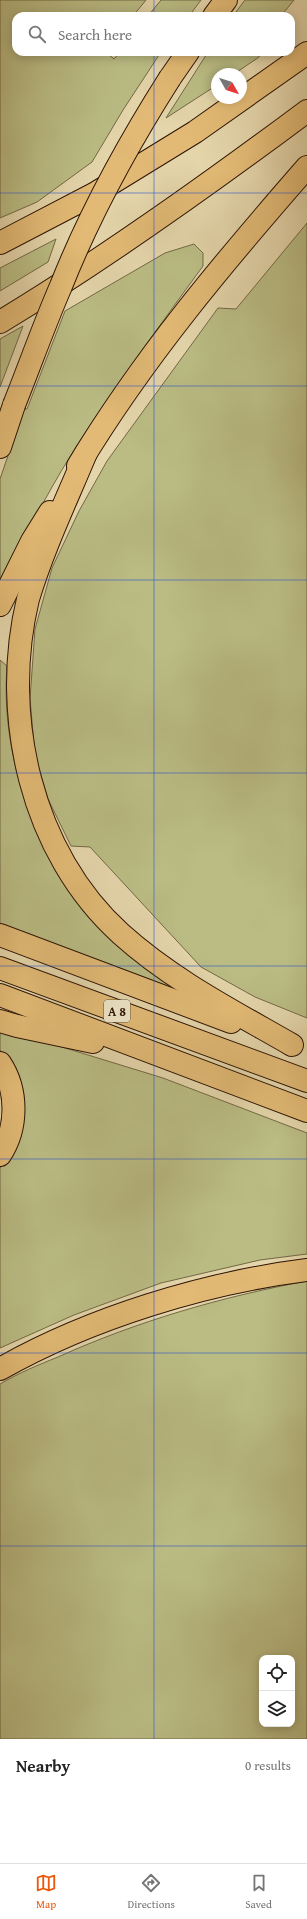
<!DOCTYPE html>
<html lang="en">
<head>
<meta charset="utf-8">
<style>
	:root { --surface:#fff; --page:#f2f2f2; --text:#222; --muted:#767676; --line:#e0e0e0; --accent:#ea580c }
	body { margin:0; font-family:"Gentium Book Plus",serif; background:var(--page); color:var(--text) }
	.controls { position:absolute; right:12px; bottom:12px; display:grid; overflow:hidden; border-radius:8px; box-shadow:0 2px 10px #0003 }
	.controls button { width:36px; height:36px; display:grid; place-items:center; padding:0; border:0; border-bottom:1px solid var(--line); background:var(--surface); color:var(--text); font:20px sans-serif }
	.compass { position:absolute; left:211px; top:68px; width:36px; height:36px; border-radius:50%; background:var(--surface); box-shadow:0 2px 10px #0003; rotate:129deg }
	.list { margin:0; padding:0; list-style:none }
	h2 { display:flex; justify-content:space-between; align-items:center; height:52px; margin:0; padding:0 16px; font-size:17px }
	h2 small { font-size:13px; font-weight:400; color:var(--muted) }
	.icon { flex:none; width:22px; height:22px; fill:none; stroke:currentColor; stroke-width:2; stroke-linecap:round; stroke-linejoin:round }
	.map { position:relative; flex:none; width:307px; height:1739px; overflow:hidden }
	.search { position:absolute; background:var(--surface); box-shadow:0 2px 10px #0003; left:12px; right:12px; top:12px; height:44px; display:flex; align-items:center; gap:10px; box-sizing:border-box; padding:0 14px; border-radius:12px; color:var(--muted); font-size:15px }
	.sheet { height:124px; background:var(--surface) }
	nav { display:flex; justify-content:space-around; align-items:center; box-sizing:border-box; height:56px; border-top:1px solid var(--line); background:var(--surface); font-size:11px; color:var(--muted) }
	nav a { display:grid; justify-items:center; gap:2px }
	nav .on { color:var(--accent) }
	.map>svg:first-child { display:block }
</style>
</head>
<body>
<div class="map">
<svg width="307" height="1739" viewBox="0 0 307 1739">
	<rect width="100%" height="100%" fill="#e4d5aa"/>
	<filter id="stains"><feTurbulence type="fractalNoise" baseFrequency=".005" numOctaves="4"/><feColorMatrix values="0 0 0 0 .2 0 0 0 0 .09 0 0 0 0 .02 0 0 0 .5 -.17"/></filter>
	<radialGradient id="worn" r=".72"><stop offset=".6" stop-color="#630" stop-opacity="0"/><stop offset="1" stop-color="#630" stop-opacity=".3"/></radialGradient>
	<!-- green -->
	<g fill="#babc84" stroke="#736844" fill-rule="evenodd">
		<path d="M0,0h146l-13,16h-117v36h90l8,7 6,-7h41l-38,58 -31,52 -55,40 -37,16z"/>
		<path d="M161,0h40l-12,16h-41z"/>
		<path d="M245,0h49l-13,16h-48z"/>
		<path d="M208,52h53l-2,5 -25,17h-17v11l-51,33z"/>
		<path d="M307,223v795l-52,-21 -54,-30 -111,-120 -19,-1 -23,-47 -13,-44 -5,-56 5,-70 17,-61 27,-57 28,-50 111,-153 18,1z"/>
		<path d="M56,239l-8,23 -48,29v-23z"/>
		<path d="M194,244l9,9v13c-45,62 -91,124 -132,189 -26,42 -49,87 -71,131v-107l24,-70h3l38,-98 100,-58z"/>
		<path d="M23,326l-23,61v-48z"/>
		<path d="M0,660l7,6c-7,91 29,188 86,256l5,-2 96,77 -194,-73z"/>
		<path d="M0,1028l163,50 144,55v121l-47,6 -99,23 -87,32 -74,33v-180l5,-5 12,-80 -5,-21 -12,-12z"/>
		<path d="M307,1281v458h-307v-355c19,-11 38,-19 58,-27 80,-36 163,-60 249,-76zM262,1658h30v66h-30z"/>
	</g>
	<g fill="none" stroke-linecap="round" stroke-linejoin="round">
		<defs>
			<g id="motorway">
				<path d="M214,16l12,-16"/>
				<path d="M170,78l18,-26"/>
				<path d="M0,243l94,-49 101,-62 112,-79"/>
				<path d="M0,322c106,-64 208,-137 307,-211"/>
				<path d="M0,447l14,-42"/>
				<path d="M86,453c-20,48 -43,96 -58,146 -28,116 3,254 93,335 51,46 112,77 171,111"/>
				<path d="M78,466c65,-108 146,-204 229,-299"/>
				<path d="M0,605l32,-64 18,-29"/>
				<path d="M0,935l231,87"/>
				<path d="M0,968l307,113"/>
				<path d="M0,995l307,116"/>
				<path d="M0,1021l17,5 76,16"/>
				<path d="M0,1063c18,27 18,65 0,92"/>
				<path d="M0,1369c90,-51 204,-86 307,-99"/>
			</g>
		</defs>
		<!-- motorway casing -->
		<use href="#motorway" stroke="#2c1405" stroke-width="24"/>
		<!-- motorway -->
		<use href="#motorway" stroke="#e2ba75" stroke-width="22"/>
		<defs>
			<path id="motorway-bridge" d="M14,405c16,-40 30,-80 47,-119 29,-73 67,-142 109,-208"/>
		</defs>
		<!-- motorway-bridge casing -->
		<use href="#motorway-bridge" stroke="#2c1405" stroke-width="24" stroke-linecap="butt"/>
		<!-- motorway-bridge -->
		<use href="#motorway-bridge" stroke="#e2ba75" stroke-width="22"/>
	</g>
	<!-- grid -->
	<path fill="none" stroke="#1d4ed8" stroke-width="1" stroke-opacity="0.55" d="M154,0v16M154,52v1687M0,193h307M0,386h307M0,580h307M0,773h307M0,966h307M0,1159h307M0,1353h307M0,1546h307"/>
	<g text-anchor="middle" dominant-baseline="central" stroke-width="4" stroke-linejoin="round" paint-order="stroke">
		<!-- shield labels -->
		<rect fill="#ede4c8" stroke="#665240" stroke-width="1" x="104" y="1000" width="26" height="22" rx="3"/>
		<g font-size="13" font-weight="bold" fill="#2c1405">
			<text x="117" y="1011">A 8</text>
		</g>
	</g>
	<rect width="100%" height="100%" filter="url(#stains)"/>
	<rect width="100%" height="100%" fill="url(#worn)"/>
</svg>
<div class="controls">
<button><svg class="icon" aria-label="locate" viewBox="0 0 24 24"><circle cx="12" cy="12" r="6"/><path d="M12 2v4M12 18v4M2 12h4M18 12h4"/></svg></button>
<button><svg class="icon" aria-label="layers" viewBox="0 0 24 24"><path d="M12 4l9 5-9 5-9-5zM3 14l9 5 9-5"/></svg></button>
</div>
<svg class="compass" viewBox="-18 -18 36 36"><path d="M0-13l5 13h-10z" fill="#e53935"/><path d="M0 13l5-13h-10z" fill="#767676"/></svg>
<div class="search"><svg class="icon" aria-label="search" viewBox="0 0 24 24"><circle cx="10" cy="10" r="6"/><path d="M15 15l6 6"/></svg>Search here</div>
</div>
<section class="sheet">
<h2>Nearby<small>0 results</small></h2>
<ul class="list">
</ul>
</section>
<nav>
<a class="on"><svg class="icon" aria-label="map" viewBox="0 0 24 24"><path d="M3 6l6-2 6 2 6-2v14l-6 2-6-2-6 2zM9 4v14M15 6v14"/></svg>Map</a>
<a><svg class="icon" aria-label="directions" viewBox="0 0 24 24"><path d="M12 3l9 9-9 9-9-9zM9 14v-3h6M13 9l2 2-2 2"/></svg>Directions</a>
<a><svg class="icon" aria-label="saved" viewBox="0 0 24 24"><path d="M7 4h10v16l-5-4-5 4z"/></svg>Saved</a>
</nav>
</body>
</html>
